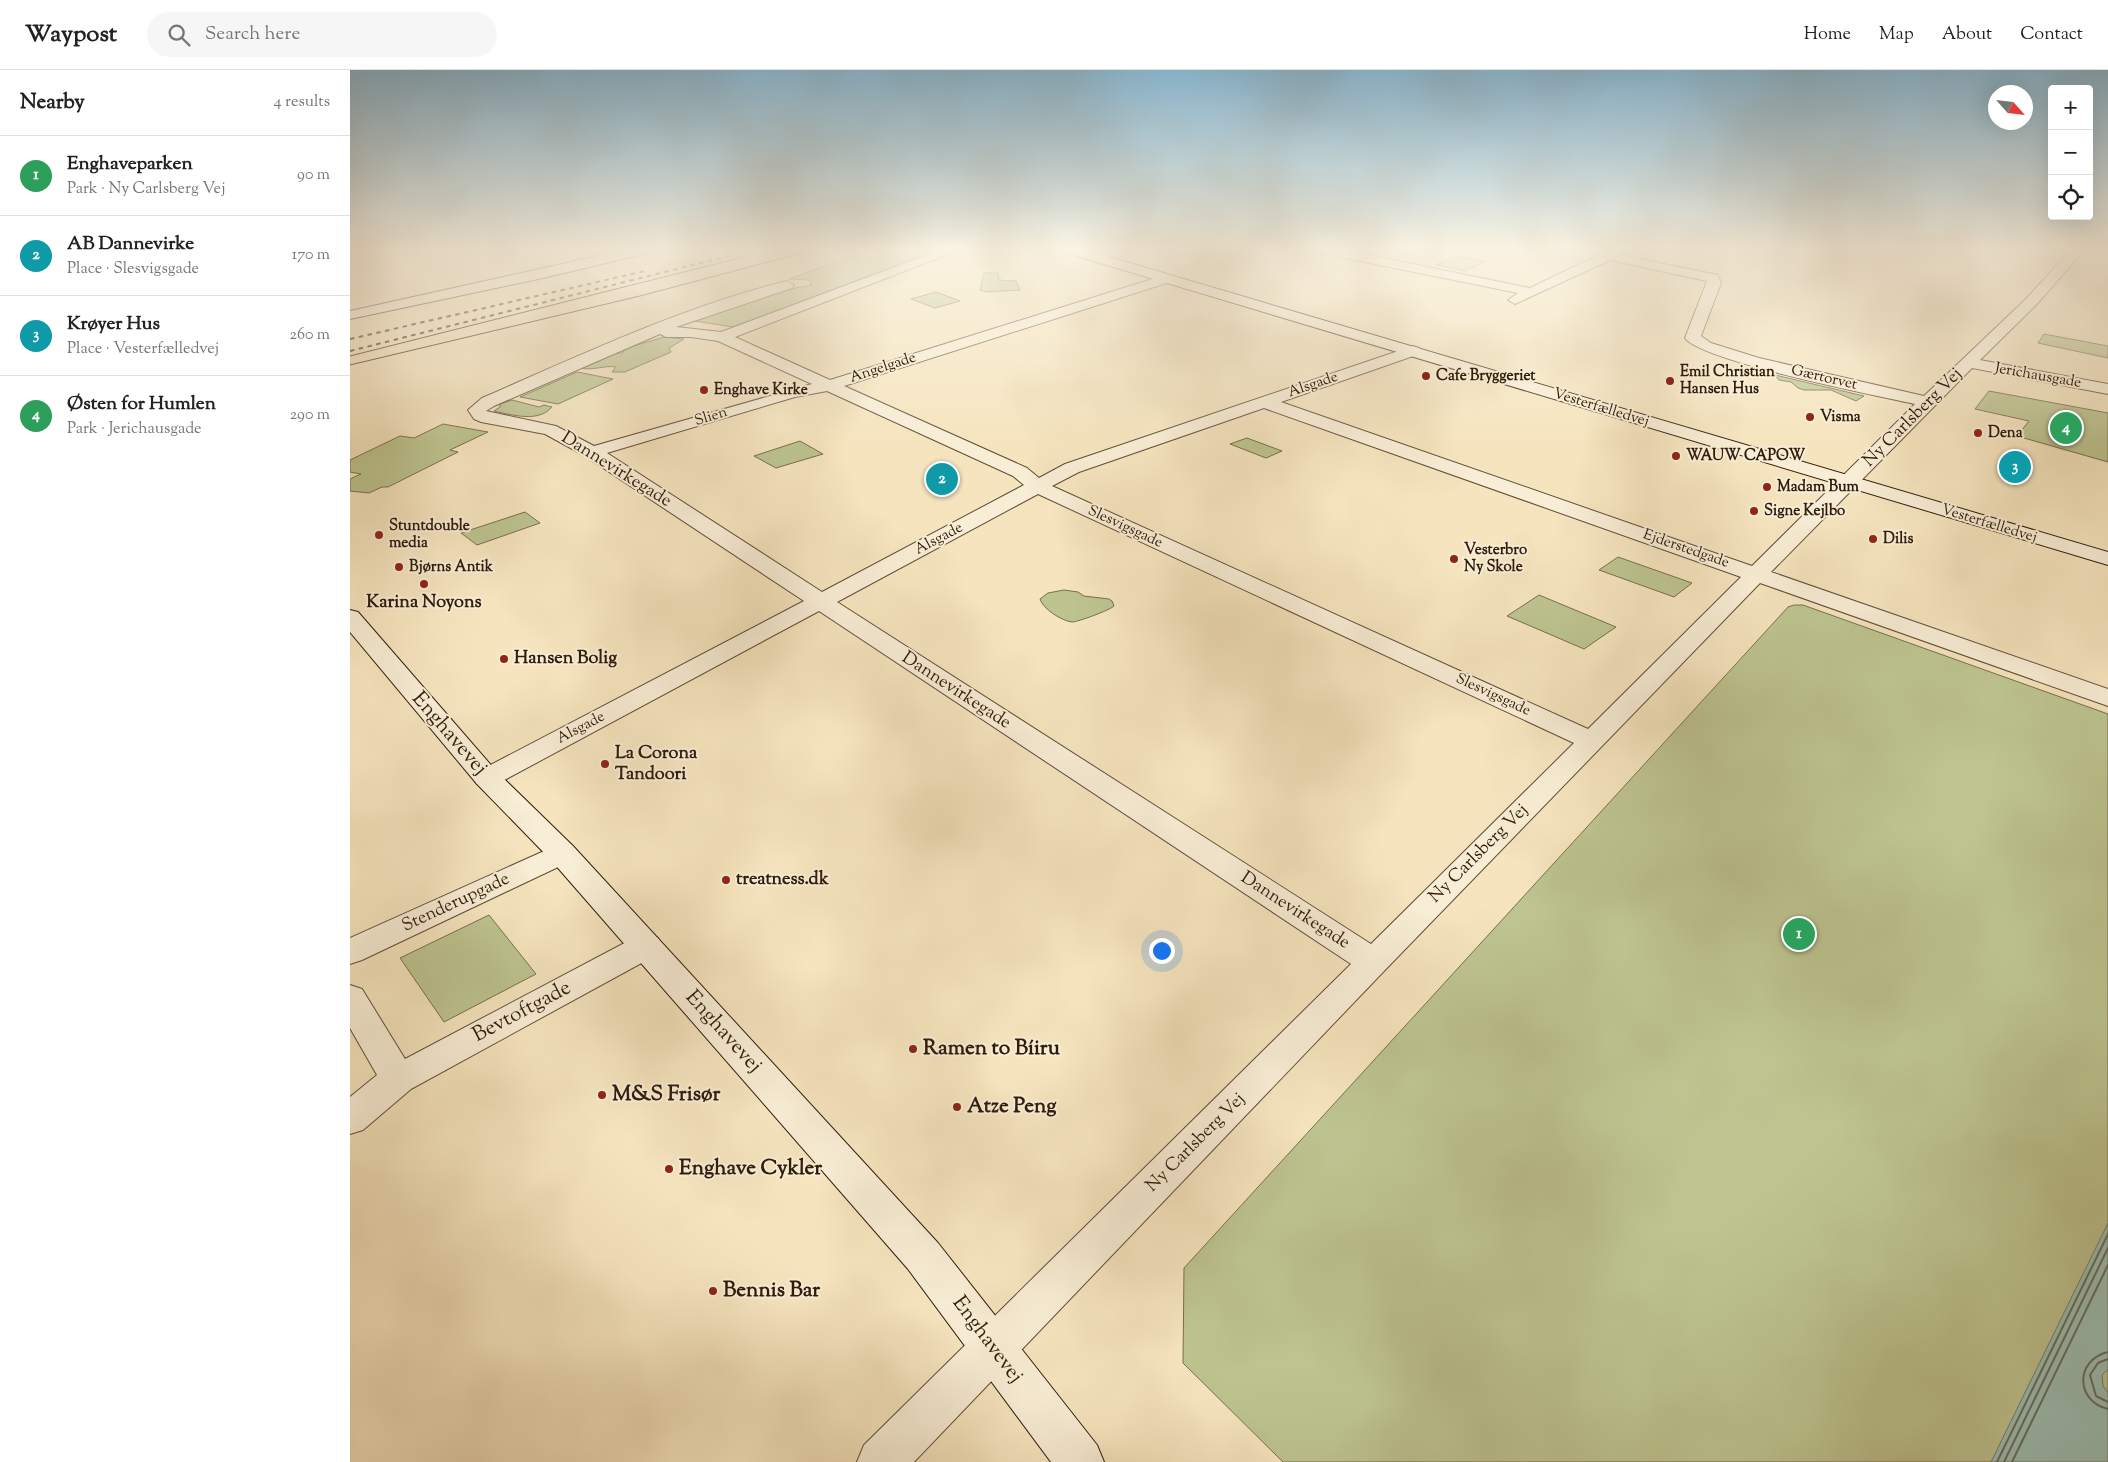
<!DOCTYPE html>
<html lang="en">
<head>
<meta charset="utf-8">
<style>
	:root { --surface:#fff; --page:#f6f6f6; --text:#222; --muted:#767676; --line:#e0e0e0; --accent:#8f2418 }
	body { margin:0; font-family:"Sorts Mill Goudy",serif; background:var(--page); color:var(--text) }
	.controls { position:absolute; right:15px; top:15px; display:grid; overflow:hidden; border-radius:5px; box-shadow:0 5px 20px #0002 }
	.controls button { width:45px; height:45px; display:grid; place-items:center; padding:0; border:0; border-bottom:1px solid var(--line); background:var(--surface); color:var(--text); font:25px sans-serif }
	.compass { position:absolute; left:1638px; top:15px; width:45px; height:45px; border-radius:50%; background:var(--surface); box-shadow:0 5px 20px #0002; rotate:117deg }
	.you { position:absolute; left:811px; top:880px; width:18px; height:18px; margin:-12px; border:4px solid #fff; border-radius:50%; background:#1a73e8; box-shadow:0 0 0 8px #1a73e833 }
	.badge { display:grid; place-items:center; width:32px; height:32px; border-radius:50%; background:var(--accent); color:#fff; font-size:16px; font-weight:700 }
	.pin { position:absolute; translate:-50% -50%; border:2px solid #fff; box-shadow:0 1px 5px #0006 }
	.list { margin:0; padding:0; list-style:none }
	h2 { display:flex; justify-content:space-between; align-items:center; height:65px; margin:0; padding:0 20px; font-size:21px }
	h2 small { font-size:16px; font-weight:400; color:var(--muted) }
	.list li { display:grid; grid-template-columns:32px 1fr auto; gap:15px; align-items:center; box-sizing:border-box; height:80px; padding:0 20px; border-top:1px solid var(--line) }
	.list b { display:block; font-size:19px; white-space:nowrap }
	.list p { margin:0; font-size:16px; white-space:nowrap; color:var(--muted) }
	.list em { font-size:16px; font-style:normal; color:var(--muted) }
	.icon { flex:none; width:28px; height:28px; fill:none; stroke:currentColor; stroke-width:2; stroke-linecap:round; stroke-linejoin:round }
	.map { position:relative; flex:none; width:1758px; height:1392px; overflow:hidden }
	header { display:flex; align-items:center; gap:30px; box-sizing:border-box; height:70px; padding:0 25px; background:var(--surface); border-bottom:1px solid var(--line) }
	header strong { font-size:24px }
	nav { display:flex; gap:28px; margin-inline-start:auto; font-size:18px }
	.search { width:350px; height:45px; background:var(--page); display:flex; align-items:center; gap:12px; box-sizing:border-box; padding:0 18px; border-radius:28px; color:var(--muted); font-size:19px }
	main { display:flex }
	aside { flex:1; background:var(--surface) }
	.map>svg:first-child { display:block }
</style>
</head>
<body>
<header>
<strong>Waypost</strong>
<div class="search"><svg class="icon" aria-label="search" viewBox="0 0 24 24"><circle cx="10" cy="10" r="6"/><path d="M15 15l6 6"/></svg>Search here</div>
<nav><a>Home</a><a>Map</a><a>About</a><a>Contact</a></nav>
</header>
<main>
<aside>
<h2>Nearby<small>4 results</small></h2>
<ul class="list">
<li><span class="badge" style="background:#2e9e5b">1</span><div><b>Enghaveparken</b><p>Park · Ny Carlsberg Vej</p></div><em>90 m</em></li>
<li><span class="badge" style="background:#0f9aa8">2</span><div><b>AB Dannevirke</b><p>Place · Slesvigsgade</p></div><em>170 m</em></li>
<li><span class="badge" style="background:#0f9aa8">3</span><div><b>Krøyer Hus</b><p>Place · Vesterfælledvej</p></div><em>260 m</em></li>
<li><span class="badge" style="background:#2e9e5b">4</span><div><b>Østen for Humlen</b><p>Park · Jerichausgade</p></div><em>290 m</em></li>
</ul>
</aside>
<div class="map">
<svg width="1758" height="1392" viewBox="0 0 1758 1392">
	<rect width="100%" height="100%" fill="#f5e4be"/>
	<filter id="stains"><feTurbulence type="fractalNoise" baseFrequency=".004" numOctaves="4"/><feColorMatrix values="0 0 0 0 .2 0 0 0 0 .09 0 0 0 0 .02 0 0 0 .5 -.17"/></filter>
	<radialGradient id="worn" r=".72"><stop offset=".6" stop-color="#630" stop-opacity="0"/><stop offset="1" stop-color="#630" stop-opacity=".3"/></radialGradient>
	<!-- green -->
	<g fill="#bdc490" stroke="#76704e">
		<path d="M526,178h61l-15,4 -5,6 -184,69 -44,-7 65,-24 58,-11 -4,-5 -19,-1z"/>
		<path d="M1107,186l28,5 -20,10 -29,-6z"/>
		<path d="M634,203h14l1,7 17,1 4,9 -34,2 -6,-2z"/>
		<path d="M586,222l24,9 -25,7 -24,-9z"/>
		<path d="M1694,264l64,12v12l-70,-15z"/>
		<path d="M314,267l20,2 -15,9 2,4 -46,20h-13l4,-5c-12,-2 -23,4 -35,1l36,-15h5l5,-5z"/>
		<path d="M227,302l36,7 -55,25 -38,-7z"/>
		<path d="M1425,305l89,21 -8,5 -25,-11h-27l-6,-2 -7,-6 -12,-2z"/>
		<path d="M1639,321l119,22v49l-91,-26 12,-15 -54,-12z"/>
		<path d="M162,330l27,7 5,-2 8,2c-14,16 -39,8 -58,4l6,-4v-3z"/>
		<path d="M93,354l45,8 -38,18 8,2 -70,35h-6l-13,6 -19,-2v-12l11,-5 -11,-2v-12l50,-24 14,2z"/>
		<path d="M897,368l35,13 -16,7 -36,-14z"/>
		<path d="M450,371l23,13 -47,14 -22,-12z"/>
		<path d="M175,442l15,11 -63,22 -16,-12z"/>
		<path d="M1268,487l74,26 -18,14 -75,-27z"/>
		<path d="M714,520l14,2 6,4 25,3 3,2 2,5c-4,4 -36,16 -42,16 -10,-1 -29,-13 -32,-23l8,-6z"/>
		<path d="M1189,525l77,32 -32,22 -77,-33z"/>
		<path d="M1444,535h9l305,109v748h-825l-100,-99 1,-95 604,-661z"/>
		<path d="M139,845l47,59 -92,48 -44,-64z"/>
	</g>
	<!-- water -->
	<path fill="#9cbeb3" stroke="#717d70" d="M1758,1153v146l-6,6 1,11 5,7v69h-117z"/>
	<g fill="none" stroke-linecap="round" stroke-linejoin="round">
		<!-- shore -->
		<g stroke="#666d5f" stroke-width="2">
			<path d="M1758,1282c-33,8 -33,49 0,57"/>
			<path d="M1758,1289l-10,4 -8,12 6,21 12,6"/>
			<path d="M1647,1392l111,-228"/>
			<path d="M1654,1392l104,-214"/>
			<path d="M1662,1392l96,-197"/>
		</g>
		<defs>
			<g id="street">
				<path d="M596,178h18l-229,89 95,43 335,-105 5,1 2,3 -2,3 -326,104 183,82 12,10 26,-14 348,-118 6,2 2,3 -2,3 -138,48 471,164 163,-162c-36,-8 -214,-43 -230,-66l22,-57 -97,-21 -95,44 -7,-4 10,-7 -203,-41 -6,-4h26l195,40 83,-40h16l-9,7 98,20 3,8 -20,53 10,7 48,15 165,38 102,-97 47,-51h13l-50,57 -56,55 128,24v10l-136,-26 -201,204 337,117v17l-348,-123 -375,387 -471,492h-57l7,-17 487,-481 -532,-353 -322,173 -10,2 -10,-2 -4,-6 4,-6 327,-171 -219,-145 -40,-22 -64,-12 -7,-3 -6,-9 14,-12c99,-43 200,-91 305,-117l7,4 -2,3 -116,39 45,5zM310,264l6,3h25l27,4 94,43 -218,62 -38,-20 -70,-15 8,-5zM477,321l186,85 11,9 -202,107 -215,-139 188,-56zM914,338l477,169 -153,152 -536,-243 27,-14zM688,424l536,249 -203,201 -534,-342z"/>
				<path d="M1739,178h19v6l-18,-3z"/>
				<path d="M212,773l11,3 4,7 -4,7 -211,100 -12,4v-26z"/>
				<path d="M296,864l12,4 4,8 -4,8 -247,135 -48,41 -13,4v-37l27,-22 -27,-47v-43l12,4 43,70 229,-121z"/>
			</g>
			<g id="secondary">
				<path d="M284,178h23l-1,3 -113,27 -193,41v-8z"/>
				<path d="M709,178h20l1029,304v13l-1048,-314z"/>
				<path d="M0,540l8,2 139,160 76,74 365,397 159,202 7,17h-53l-143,-193 -357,-409 -74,-76 -127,-152z"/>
			</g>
		</defs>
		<!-- street casing -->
		<use href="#street" stroke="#614e38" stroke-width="2"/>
		<!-- secondary casing -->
		<use href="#secondary" stroke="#301c0b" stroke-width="2"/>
		<!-- street -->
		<use href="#street" fill="#f8edd5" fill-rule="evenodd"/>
		<!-- secondary -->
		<use href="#secondary" fill="#f8edd5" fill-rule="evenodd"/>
		<!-- tram -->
		<g stroke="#301c0b" stroke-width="1">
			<path d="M0,286l429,-108"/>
			<path d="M0,295l290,-69 181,-48"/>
		</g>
		<!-- rail -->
		<g stroke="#301c0b" stroke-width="2" stroke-dasharray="4.5 4.5" stroke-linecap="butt">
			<path d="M0,269l295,-68"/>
			<path d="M0,281l410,-103"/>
		</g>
	</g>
	<!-- sky -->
	<linearGradient id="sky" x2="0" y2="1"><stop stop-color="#89b8d3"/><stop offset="0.48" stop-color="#faf3e2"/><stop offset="1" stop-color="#faf3e2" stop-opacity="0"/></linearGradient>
	<rect width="1758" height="373" fill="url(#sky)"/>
	<!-- markers -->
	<g fill="#8f2418" stroke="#f8edd5" stroke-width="2">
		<circle cx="1076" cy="306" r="5"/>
		<circle cx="1320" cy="311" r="5"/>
		<circle cx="354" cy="320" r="5"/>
		<circle cx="1460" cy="347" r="5"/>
		<circle cx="1628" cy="363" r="5"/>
		<circle cx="1326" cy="386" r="5"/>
		<circle cx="1417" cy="417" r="5"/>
		<circle cx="1404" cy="441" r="5"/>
		<circle cx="29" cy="465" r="5"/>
		<circle cx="1523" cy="469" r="5"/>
		<circle cx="1104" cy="489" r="5"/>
		<circle cx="49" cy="497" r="5"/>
		<circle cx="74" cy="514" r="5"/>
		<circle cx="154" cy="589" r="5"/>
		<circle cx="255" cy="694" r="5"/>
		<circle cx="376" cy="810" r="5"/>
		<circle cx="563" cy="979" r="5"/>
		<circle cx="252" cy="1025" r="5"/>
		<circle cx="607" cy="1037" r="5"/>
		<circle cx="319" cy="1099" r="5"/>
		<circle cx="363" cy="1221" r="5"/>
	</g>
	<g text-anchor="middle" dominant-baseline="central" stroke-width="4" stroke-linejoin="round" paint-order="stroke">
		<!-- far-street labels -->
		<g font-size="15" fill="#301c0b" stroke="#f8edd5">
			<text transform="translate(533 298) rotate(-18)">Angelgade</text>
			<text transform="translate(1688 306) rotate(10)">Jerichausgade</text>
			<text transform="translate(1474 308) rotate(13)">Gærtorvet</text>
			<text transform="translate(963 315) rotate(-19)">Alsgade</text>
			<text transform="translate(1251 338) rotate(17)">Vesterfælledvej</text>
			<text transform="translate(361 347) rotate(-17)">Slien</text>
			<text transform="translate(1639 454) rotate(17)">Vesterfælledvej</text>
			<text transform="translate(775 457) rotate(25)">Slesvigsgade</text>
			<text transform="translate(589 469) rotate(-28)">Alsgade</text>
			<text transform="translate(1336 479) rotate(19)">Ejderstedgade</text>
			<text transform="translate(1143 625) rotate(25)">Slesvigsgade</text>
			<text transform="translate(231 658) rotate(-28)">Alsgade</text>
		</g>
		<!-- far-poi labels -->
		<g font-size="15" font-weight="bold" fill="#301c0b" stroke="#f8edd5" text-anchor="start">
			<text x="1330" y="302">Emil Christian<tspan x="1330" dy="17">Hansen Hus</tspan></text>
			<text x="1086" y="306">Cafe Bryggeriet</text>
			<text x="364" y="320">Enghave Kirke</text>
			<text x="1470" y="347">Visma</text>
			<text x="1638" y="363">Dena</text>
			<text x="1336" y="386">WAUW CAPOW</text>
			<text x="1427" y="417">Madam Bum</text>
			<text x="1414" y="441">Signe Kejlbo</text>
			<text x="39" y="456">Stuntdouble<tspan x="39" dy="17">media</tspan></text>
			<text x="1533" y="469">Dilis</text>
			<text x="1114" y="480">Vesterbro<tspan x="1114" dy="17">Ny Skole</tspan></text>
			<text x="59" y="497">Bjørns Antik</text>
		</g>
		<!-- street labels -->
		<g font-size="18" fill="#301c0b" stroke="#f8edd5">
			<text transform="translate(1563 348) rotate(-45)">Ny Carlsberg Vej</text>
			<text transform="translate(266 400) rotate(32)">Dannevirkegade</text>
			<text transform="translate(606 621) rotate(33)">Dannevirkegade</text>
			<text transform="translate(1129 784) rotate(-45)">Ny Carlsberg Vej</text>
			<text transform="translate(106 833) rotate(-25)">Stenderupgade</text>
			<text transform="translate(945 841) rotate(33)">Dannevirkegade</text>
			<text transform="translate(846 1073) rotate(-45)">Ny Carlsberg Vej</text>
		</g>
		<!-- poi labels -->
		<g font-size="18" font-weight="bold" fill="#301c0b" stroke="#f8edd5" text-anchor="start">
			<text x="74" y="533" text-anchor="middle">Karina Noyons</text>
			<text x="164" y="589">Hansen Bolig</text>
			<text x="265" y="684">La Corona<tspan x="265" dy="21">Tandoori</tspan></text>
			<text x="386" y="810">treatness.dk</text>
		</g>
		<!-- near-street labels -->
		<g font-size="21" fill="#301c0b" stroke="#f8edd5">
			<text transform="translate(99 664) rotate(49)">Enghavevej</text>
			<text transform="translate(172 942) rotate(-28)">Bevtoftgade</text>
			<text transform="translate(373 962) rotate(48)">Enghavevej</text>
			<text transform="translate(637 1270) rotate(53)">Enghavevej</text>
		</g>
		<!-- near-poi labels -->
		<g font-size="21" font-weight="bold" fill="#301c0b" stroke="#f8edd5" text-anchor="start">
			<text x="573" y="979">Ramen to Bíiru</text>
			<text x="262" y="1025">M&amp;S Frisør</text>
			<text x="617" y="1037">Atze Peng</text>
			<text x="329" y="1099">Enghave Cykler</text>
			<text x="373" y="1221">Bennis Bar</text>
		</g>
	</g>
	<rect width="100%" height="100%" filter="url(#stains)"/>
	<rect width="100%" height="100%" fill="url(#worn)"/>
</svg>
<div class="controls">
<button>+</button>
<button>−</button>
<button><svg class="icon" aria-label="locate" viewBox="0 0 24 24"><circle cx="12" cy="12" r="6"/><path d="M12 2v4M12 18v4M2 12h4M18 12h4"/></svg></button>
</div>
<svg class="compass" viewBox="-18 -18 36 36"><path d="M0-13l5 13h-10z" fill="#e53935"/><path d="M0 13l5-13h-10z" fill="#767676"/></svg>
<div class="you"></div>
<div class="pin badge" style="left:1449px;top:864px;background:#2e9e5b">1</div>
<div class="pin badge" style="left:592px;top:409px;background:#0f9aa8">2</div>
<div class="pin badge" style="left:1665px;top:397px;background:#0f9aa8">3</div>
<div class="pin badge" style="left:1716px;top:358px;background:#2e9e5b">4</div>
</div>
</main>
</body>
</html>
